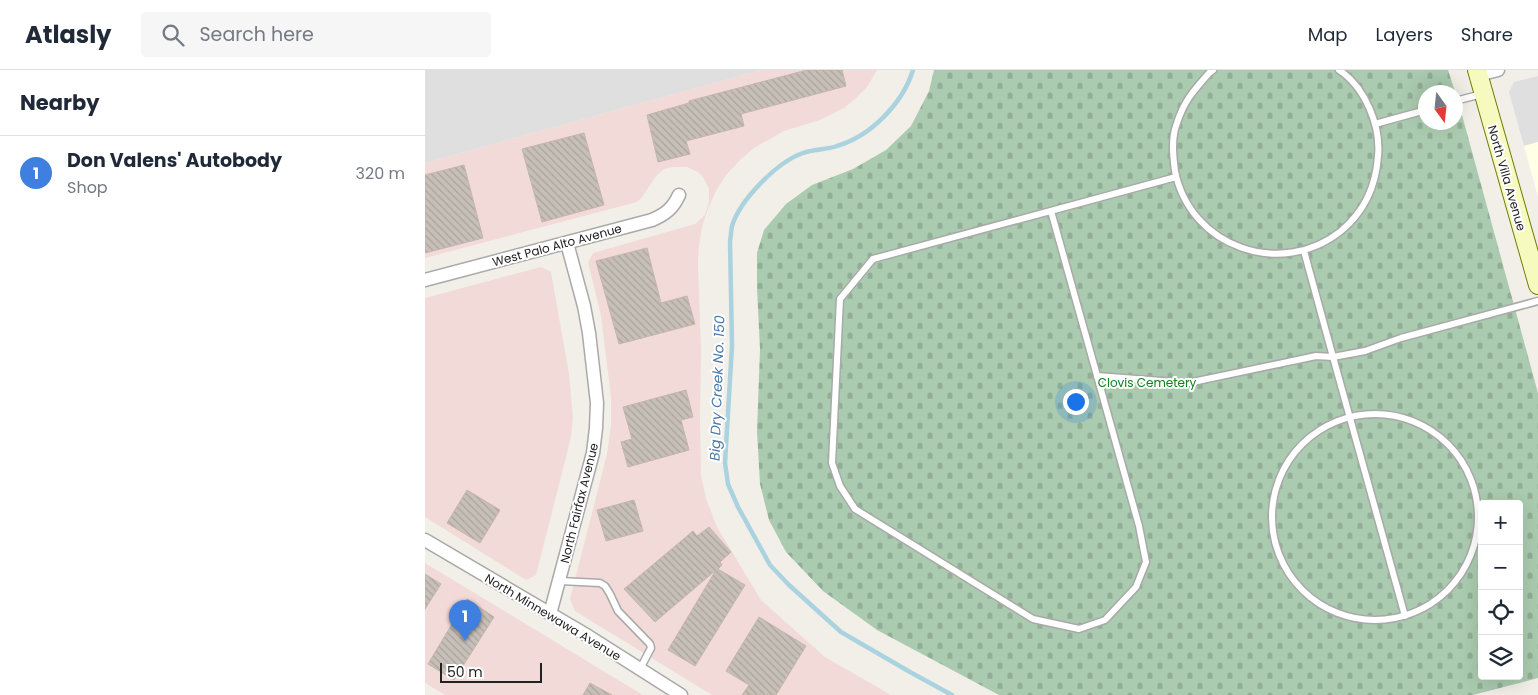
<!DOCTYPE html>
<html lang="en">
<head>
<meta charset="utf-8">
<style>
	:root { --surface:#fff; --page:#f6f6f7; --text:#1f2937; --muted:#747a83; --line:#e0e1e3; --accent:#d40000 }
	body { margin:0; font-family:Poppins,sans-serif; background:var(--page); color:var(--text) }
	.controls { position:absolute; right:15px; bottom:15px; display:grid; overflow:hidden; border-radius:5px; box-shadow:0 5px 20px #0002 }
	.controls button { width:45px; height:45px; display:grid; place-items:center; padding:0; border:0; border-bottom:1px solid var(--line); background:var(--surface); color:var(--text); font:25px sans-serif }
	.compass { position:absolute; left:993px; top:15px; width:45px; height:45px; border-radius:50%; background:var(--surface); box-shadow:0 5px 20px #0002; rotate:165deg }
	.scale { position:absolute; left:15px; bottom:12px; width:102px; box-sizing:border-box; padding-left:5px; border:2px solid #222; border-top:0; font-size:14px; line-height:18px; white-space:nowrap; color:#222; -webkit-text-stroke:4px #fff; paint-order:stroke }
	.you { position:absolute; left:650px; top:331px; width:18px; height:18px; margin:-12px; border:4px solid #fff; border-radius:50%; background:#1a73e8; box-shadow:0 0 0 8px #1a73e833 }
	.badge { display:grid; place-items:center; width:32px; height:32px; border-radius:50%; background:var(--accent); color:#fff; font-size:16px; font-weight:700 }
	.pin { position:absolute; translate:-50% -41px; filter:drop-shadow(0 1px 2px #0008) }
	.pin::after { content:''; position:absolute; top:26px; width:18px; height:15px; background:inherit; clip-path:polygon(0 0,100% 0,50% 100%) }
	.list { margin:0; padding:0; list-style:none }
	h2 { display:flex; justify-content:space-between; align-items:center; height:65px; margin:0; padding:0 20px; font-size:21px }
	h2 small { font-size:16px; font-weight:400; color:var(--muted) }
	.list li { display:grid; grid-template-columns:32px 1fr auto; gap:15px; align-items:center; box-sizing:border-box; height:75px; padding:0 20px; border-top:1px solid var(--line) }
	.list b { display:block; font-size:19px; white-space:nowrap }
	.list p { margin:0; font-size:16px; white-space:nowrap; color:var(--muted) }
	.list em { font-size:16px; font-style:normal; color:var(--muted) }
	.icon { flex:none; width:28px; height:28px; fill:none; stroke:currentColor; stroke-width:2; stroke-linecap:round; stroke-linejoin:round }
	.map { position:relative; flex:none; width:1113px; height:625px; overflow:hidden }
	header { display:flex; align-items:center; gap:30px; box-sizing:border-box; height:70px; padding:0 25px; background:var(--surface); border-bottom:1px solid var(--line) }
	header strong { font-size:24px }
	nav { display:flex; gap:28px; margin-inline-start:auto; font-size:18px }
	.search { width:350px; height:45px; background:var(--page); display:flex; align-items:center; gap:12px; box-sizing:border-box; padding:0 18px; border-radius:5px; color:var(--muted); font-size:19px }
	main { display:flex }
	aside { flex:1; background:var(--surface) }
	.map>svg:first-child { display:block }
</style>
</head>
<body>
<header>
<strong>Atlasly</strong>
<div class="search"><svg class="icon" aria-label="search" viewBox="0 0 24 24"><circle cx="10" cy="10" r="6"/><path d="M15 15l6 6"/></svg>Search here</div>
<nav><a>Map</a><a>Layers</a><a>Share</a></nav>
</header>
<main>
<aside>
<h2>Nearby<small></small></h2>
<ul class="list">
<li><span class="badge" style="background:#3f7fe0">1</span><div><b>Don Valens' Autobody</b><p>Shop</p></div><em>320 m</em></li>
</ul>
</aside>
<div class="map">
<svg width="1113" height="625" viewBox="0 0 1113 625">
	<defs>
		<pattern id="cemetery-stones" width="16" height="16" patternUnits="userSpaceOnUse" patternTransform="scale(1.25)"><rect width="16" height="16" fill="#aacbaf"/><path d="M2 7V4a2 2 0 0 1 4 0v3zM10 15v-3a2 2 0 0 1 4 0v3z" fill="#92ae96"/></pattern>
		<pattern id="building-back-hatch" width="6" height="6" patternUnits="userSpaceOnUse" patternTransform="scale(1.25)"><rect width="6" height="6" fill="#c7bfb8"/><path d="M-1 5l2 2M0 0l6 6M5-1l2 2" fill="none" stroke="#aba49e"/></pattern>
	</defs>
	<rect width="100%" height="100%" fill="#f2efe9"/>
	<!-- residential -->
	<g fill="#e0dfdf">
		<path d="M0,0h337l-337,93z"/>
		<path d="M1113,6v66l-14,4 -15,-54 5,-10z"/>
	</g>
	<!-- commercial -->
	<g fill="#f2dad9">
		<path d="M337,0h115l-10,17 -12,12 -11,9 -24,12 -36,11 -30,17 -14,12 -14,15 -10,16 -8,18 -6,18 -3,19 -1,17 3,88 -1,66 1,59 5,22 10,27 45,75 64,57 66,38h-179l-137,-84 -5,-12 37,-145 4,-29v-28l-10,-81 -13,-54 5,-9 102,-29 10,-9 4,-13v-13l-6,-12 -5,-5 -11,-5h-14l-9,2 -7,6 -15,22 -5,5 -212,56v-95z"/>
		<path d="M116,197l10,5 18,102 4,44 -2,18 -5,21 -30,118 -10,5 -101,-63v-219z"/>
		<path d="M0,493l218,132h-198l-20,-12z"/>
	</g>
	<!-- education -->
	<path fill="#ffffe5" d="M1113,72v55l-14,-51z"/>
	<!-- cemetery -->
	<path fill="url(#cemetery-stones)" fill-rule="evenodd" d="M509,0h514l7,22h-29v30h29l1,-29 82,300v285l-65,17h-474l-122,-65 -54,-39 -37,-39 -17,-32 -9,-36 -3,-53 3,-82 -3,-61v-35l7,-23 22,-26 26,-19 41,-16 33,-19 25,-24 18,-35zM1057,434h37v172h-37z"/>
	<g fill="none" stroke-linecap="round" stroke-linejoin="round">
		<!-- stream -->
		<path stroke="#aad3df" stroke-width="4.5" d="M488,0c-10,33 -42,66 -76,76 -11,4 -23,3 -34,7 -26,9 -63,47 -71,73 -1,5 -1,10 -2,15l2,105 -7,117 3,21 10,23 32,58 19,20 52,47 69,40 42,23"/>
	</g>
	<!-- building -->
	<g fill="url(#building-back-hatch)" stroke="#c4b6ab">
		<path d="M382,0h35l4,16 -105,28 3,12 -58,15 4,13 -32,8 -11,-47 42,-12v-2z"/>
		<path d="M159,63l20,72 -62,17 -20,-73z"/>
		<path d="M39,95l19,73 -58,15v-78z"/>
		<path d="M222,178l14,55 26,-7 8,28 -76,20 -23,-83z"/>
		<path d="M261,320l7,27 -12,3 8,30 -61,17 -7,-25 11,-3 -9,-32z"/>
		<path d="M42,420l33,20 -20,33 -33,-20z"/>
		<path d="M209,430l9,31 -37,10 -9,-31z"/>
		<path d="M284,457l22,25 -11,10 2,3 -4,4 27,16 -50,81 -27,-16 48,-80 -61,52 -31,-33 69,-58 4,5z"/>
		<path d="M0,504l16,10 -16,25z"/>
		<path d="M42,529l27,18 -40,63 -26,-16z"/>
		<path d="M334,547l47,29 -30,49h-34l7,-10 -23,-14z"/>
		<path d="M165,613l22,12h-29z"/>
	</g>
	<g fill="none" stroke-linecap="round" stroke-linejoin="round">
		<defs>
			<g id="lane">
				<path d="M788,0l-4,3c-15,17 -25,28 -32,50 -6,15 -4,33 -2,48 15,76 106,108 166,60 24,-20 35,-45 37,-75 3,-30 -13,-69 -39,-86"/>
				<path d="M1030,31l27,-7"/>
				<path d="M950,54l51,-14"/>
				<path d="M626,141l88,315 7,36 -10,25 -31,33 -26,9 -46,-10 -178,-110 -15,-23 -8,-23 8,-164 33,-40 303,-82"/>
				<path d="M672,306l91,7 128,-27 17,1 -29,-106"/>
				<circle cx="950" cy="447" r="103"/>
				<path d="M135,511l40,2 5,3 5,8 8,17 32,33 1,4 -11,21"/>
				<path d="M980,546l-72,-259 32,-6 36,-13 137,-37"/>
			</g>
			<g id="street">
				<path d="M1053,5l20,-5"/>
				<path d="M0,210l227,-60c14,-6 21,-12 27,-25"/>
				<path d="M0,470l163,96 93,59"/>
				<path d="M125,544l43,-161 3,-25 1,-25 -8,-70 -5,-27 -17,-63"/>
			</g>
			<path id="secondary" d="M1052,0l61,215"/>
		</defs>
		<!-- lane casing -->
		<use href="#lane" stroke="#a9a9a9" stroke-width="9"/>
		<!-- street casing -->
		<use href="#street" stroke="#a9a9a9" stroke-width="15"/>
		<!-- secondary casing -->
		<use href="#secondary" stroke="#707d05" stroke-width="20"/>
		<!-- lane -->
		<use href="#lane" stroke="#fff" stroke-width="6"/>
		<!-- street -->
		<use href="#street" stroke="#fff" stroke-width="12"/>
		<!-- secondary -->
		<use href="#secondary" stroke="#f7fabf" stroke-width="18"/>
	</g>
	<g text-anchor="middle" dominant-baseline="central" stroke-width="4" stroke-linejoin="round" paint-order="stroke">
		<!-- street labels -->
		<g font-size="12" fill="#222" stroke="#fff">
			<text transform="translate(1082 108) rotate(74)">North Villa Avenue</text>
			<text transform="translate(132 175) rotate(-15)">West Palo Alto Avenue</text>
			<text transform="translate(154 433) rotate(-76)">North Fairfax Avenue</text>
			<text transform="translate(128 547) rotate(31)">North Minnewawa Avenue</text>
		</g>
		<!-- park labels -->
		<g font-size="12" fill="#0c8416" stroke="#fff">
			<text x="722" y="312">Clovis Cemetery</text>
		</g>
		<!-- water labels -->
		<g font-size="14" font-style="italic" fill="#4a7aab" stroke="#fff">
			<text transform="translate(292 318) rotate(-88)">Big Dry Creek No. 150</text>
		</g>
	</g>
</svg>
<div class="controls">
<button>+</button>
<button>−</button>
<button><svg class="icon" aria-label="locate" viewBox="0 0 24 24"><circle cx="12" cy="12" r="6"/><path d="M12 2v4M12 18v4M2 12h4M18 12h4"/></svg></button>
<button><svg class="icon" aria-label="layers" viewBox="0 0 24 24"><path d="M12 4l9 5-9 5-9-5zM3 14l9 5 9-5"/></svg></button>
</div>
<svg class="compass" viewBox="-18 -18 36 36"><path d="M0-13l5 13h-10z" fill="#e53935"/><path d="M0 13l5-13h-10z" fill="#747a83"/></svg>
<div class="scale">50 m</div>
<div class="you"></div>
<div class="pin badge" style="left:40px;top:571px;background:#3f7fe0">1</div>
</div>
</main>
</body>
</html>
